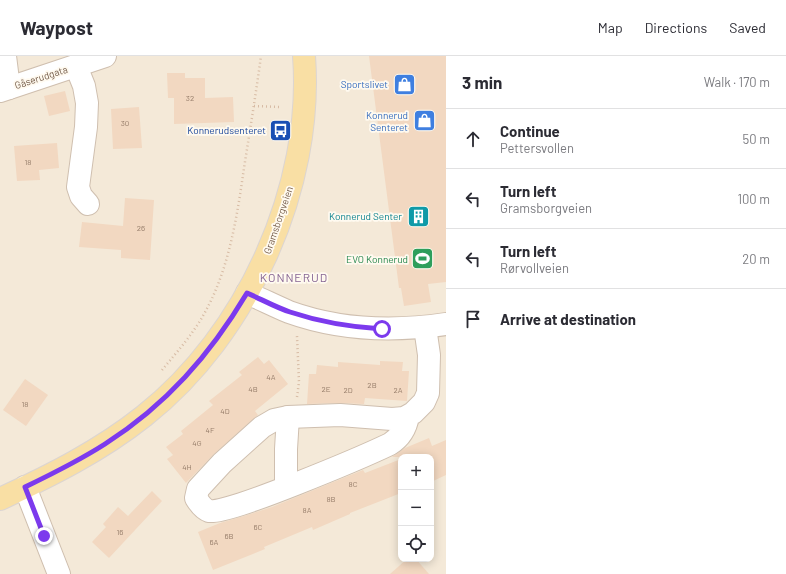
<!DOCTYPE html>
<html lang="en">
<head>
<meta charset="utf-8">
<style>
	:root { --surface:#fff; --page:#f7f7f7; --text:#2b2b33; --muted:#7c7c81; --line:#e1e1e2 }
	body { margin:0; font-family:Barlow,sans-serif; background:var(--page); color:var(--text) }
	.controls { position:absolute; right:12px; bottom:12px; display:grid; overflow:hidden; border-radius:8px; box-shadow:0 2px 10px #0003 }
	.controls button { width:36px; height:36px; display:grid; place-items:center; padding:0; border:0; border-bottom:1px solid var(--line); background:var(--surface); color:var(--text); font:20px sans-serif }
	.stop { position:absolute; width:12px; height:12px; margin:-9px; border:3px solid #7c3aed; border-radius:50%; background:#fff }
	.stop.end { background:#7c3aed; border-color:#fff; box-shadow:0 1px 4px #0008 }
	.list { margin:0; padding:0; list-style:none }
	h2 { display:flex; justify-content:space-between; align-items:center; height:52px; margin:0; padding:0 16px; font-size:17px }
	h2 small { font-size:13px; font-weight:400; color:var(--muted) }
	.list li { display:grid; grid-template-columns:26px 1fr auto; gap:12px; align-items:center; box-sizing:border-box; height:60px; padding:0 16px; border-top:1px solid var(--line) }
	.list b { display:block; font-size:15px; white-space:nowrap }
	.list p { margin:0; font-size:13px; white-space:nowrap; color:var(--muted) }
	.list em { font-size:13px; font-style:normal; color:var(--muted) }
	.icon { flex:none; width:22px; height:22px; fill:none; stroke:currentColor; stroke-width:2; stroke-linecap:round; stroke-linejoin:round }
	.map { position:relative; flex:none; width:446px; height:518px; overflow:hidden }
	header { display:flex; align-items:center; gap:24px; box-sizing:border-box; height:56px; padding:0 20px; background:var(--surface); border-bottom:1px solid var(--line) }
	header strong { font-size:19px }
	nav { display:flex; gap:22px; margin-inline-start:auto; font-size:14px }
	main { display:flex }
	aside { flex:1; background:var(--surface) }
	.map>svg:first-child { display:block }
</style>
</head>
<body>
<header>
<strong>Waypost</strong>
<nav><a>Map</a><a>Directions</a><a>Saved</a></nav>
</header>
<main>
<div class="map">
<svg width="446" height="518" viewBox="0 0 446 518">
	<rect width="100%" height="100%" fill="#fcf6ea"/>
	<!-- residential -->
	<path fill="#f4e9d8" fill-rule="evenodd" d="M0,0h446v518h-446zM401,401h30v102h-30z"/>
	<!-- building -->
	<g fill="#f2d8c1">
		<path d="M369,0h77v226l-18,2 3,18 -27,4 -3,-18h-2z"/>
		<path d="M167,17h18v5h20v20l28,-1 1,25 -60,2v-26h-6z"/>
		<path d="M65,35l5,20 -21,5 -5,-20z"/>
		<path d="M139,51l3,41 -29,1 -2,-40z"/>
		<path d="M57,87l2,25 -20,2 1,10 -23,1 -3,-35z"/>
		<path d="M125,142l29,2 -4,60 -29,-2v-8l-42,-3 3,-25 41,4z"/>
		<path d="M258,301l6,7 5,-4 19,24 -33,27 3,4 -44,39 -28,29 -19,-24 6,-4 -7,-8 17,-13 -2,-3 32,-26 -4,-4 33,-26 -3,-3z"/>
		<path d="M380,305l23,1 -1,9h7l-2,30 -42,-3 -1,6 -24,-1 -33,1 2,-30h7l1,-9 21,2v-5l42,3z"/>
		<path d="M25,323l23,16 -22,31 -23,-16z"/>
		<path d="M429,382l3,8 14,-6v35l-15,7v-25h-39l13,-9z"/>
		<path d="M401,403v34l-51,20v1l-37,16 -1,-3 -48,20 1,2 -52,21 -15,-38 22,-9 24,-7 28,-9 91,-37 2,3z"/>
		<path d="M152,435l10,10 -53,57 -17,-16 14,-15 -3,-3 15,-17 10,9z"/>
		<path d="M407,503h9l13,15h-39z"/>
	</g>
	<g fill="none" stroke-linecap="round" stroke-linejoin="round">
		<defs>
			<g id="minor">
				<path d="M5,0l4,32"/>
				<path d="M76,10l8,20 3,17 -1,24 -8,60 3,9 7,8"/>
				<path d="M0,35l105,-35"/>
				<path d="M247,237c14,6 28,13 42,19 50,18 104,20 157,12"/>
				<path d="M408,360c-2,12 -7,21 -18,28 -23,11 -165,72 -181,67 -6,-2 -10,-8 -13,-13l2,-9 24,-26 40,-36 12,-7 14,-3 52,-2 52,4 12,-1 9,-5 11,-11 4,-9 1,-38 -4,-28"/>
				<path d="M25,431l34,87"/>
				<path d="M286,431v-38l2,-32"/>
			</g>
			<path id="major" d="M0,443c50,-23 100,-48 144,-83 103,-81 170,-229 160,-360"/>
		</defs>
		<!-- minor casing -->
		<use href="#minor" stroke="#cfbfaf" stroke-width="24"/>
		<!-- major casing -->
		<use href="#major" stroke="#dcd5d1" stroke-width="24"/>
		<!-- path -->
		<g stroke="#d7bba4" stroke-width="2.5" stroke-dasharray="1 3" stroke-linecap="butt">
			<path d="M254,50l27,1"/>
			<path d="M162,314c15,-18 31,-36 42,-56 25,-44 33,-97 40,-146 6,-38 12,-75 17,-112"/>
			<path d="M297,341l2,-15 -2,-46"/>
		</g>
		<!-- minor -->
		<use href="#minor" stroke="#fff" stroke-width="22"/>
		<!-- major -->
		<use href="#major" stroke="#f9dfa4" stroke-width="22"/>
	</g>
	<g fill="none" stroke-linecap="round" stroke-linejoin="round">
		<!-- route -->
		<path stroke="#7c3aed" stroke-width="5" d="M44,480l-19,-49c27,-13 55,-27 80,-43 61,-39 105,-89 142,-151 14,6 28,14 43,19 30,10 60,15 92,17"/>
	</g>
	<!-- icons -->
	<defs>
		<symbol id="shop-square" viewBox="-11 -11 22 22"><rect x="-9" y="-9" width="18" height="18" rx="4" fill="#3f7fe0" stroke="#fffaf0"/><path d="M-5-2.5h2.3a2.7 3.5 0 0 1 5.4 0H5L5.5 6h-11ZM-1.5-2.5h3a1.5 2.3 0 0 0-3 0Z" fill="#fff"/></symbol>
		<symbol id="bus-square" viewBox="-11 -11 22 22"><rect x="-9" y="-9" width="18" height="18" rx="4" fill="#1a4fb4" stroke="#fffaf0"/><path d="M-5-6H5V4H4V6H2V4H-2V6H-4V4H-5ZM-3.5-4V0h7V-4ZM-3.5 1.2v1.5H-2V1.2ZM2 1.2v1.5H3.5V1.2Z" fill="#fff"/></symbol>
		<symbol id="building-square" viewBox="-11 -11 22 22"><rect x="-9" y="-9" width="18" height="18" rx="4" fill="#0f9aa8" stroke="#fffaf0"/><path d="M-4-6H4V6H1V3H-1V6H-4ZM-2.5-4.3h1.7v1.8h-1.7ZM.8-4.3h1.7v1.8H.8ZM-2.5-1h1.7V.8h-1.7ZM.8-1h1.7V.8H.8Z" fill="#fff"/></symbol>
		<symbol id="stadium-square" viewBox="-11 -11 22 22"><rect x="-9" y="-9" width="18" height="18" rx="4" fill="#2e9e5b" stroke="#fffaf0"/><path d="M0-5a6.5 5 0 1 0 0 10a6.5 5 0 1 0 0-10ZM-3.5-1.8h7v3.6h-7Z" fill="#fff"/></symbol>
	</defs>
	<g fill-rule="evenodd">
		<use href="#shop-square" x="392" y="16" width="25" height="25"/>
		<use href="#shop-square" x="412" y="52" width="25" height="25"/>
		<use href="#bus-square" x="268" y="62" width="25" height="25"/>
		<use href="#building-square" x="406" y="148" width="25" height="25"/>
		<use href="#stadium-square" x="410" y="190" width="25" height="25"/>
	</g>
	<g text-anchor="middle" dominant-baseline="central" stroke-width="3.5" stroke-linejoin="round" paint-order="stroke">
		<!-- number labels -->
		<g font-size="8" fill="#967d6a">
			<text x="190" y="42">32</text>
			<text x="125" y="67">30</text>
			<text x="28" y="106">18</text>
			<text x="141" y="172">26</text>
			<text x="271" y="321">4A</text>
			<text x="372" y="329">2B</text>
			<text x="253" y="333">4B</text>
			<text x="326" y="333">2E</text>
			<text x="348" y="334">2D</text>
			<text x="398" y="334">2A</text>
			<text x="25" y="348">18</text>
			<text x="225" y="355">4D</text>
			<text x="210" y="374">4F</text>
			<text x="197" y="387">4G</text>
			<text x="187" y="411">4H</text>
			<text x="353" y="428">8C</text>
			<text x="331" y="443">8B</text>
			<text x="307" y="454">8A</text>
			<text x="258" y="471">6C</text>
			<text x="120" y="476">16</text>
			<text x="229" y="480">6B</text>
			<text x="214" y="486">6A</text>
		</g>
		<!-- street labels -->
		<g font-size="10" fill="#775f4d" stroke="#fffaf0">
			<text transform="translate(41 21) rotate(-18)">Gåserudgata</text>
			<text transform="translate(278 164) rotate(-71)">Gramsborgveien</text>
		</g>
		<!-- shop labels -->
		<g font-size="10" fill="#366cbe" stroke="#fffaf0" text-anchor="end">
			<text x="388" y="28">Sportslivet</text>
			<text x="408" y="59">Konnerud<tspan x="408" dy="12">Senteret</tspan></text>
		</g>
		<!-- transit labels -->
		<g font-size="10" fill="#164399" stroke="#fffaf0" text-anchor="end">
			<text x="266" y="74">Konnerudsenteret</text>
		</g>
		<!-- culture labels -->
		<g font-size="10" fill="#0d838f" stroke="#fffaf0" text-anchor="end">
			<text x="402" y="160">Konnerud Senter</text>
		</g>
		<!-- leisure labels -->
		<g font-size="10" fill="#27864d" stroke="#fffaf0" text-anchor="end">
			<text x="408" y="203">EVO Konnerud</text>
		</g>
		<!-- quarter labels -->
		<g font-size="12" letter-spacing="1" fill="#876593" stroke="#fffaf0">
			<text x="294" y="221">KONNERUD</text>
		</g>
	</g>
</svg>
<div class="controls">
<button>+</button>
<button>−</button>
<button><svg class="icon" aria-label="locate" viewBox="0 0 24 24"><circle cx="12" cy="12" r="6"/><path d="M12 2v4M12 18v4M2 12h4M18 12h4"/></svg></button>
</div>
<div class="stop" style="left:382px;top:273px"></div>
<div class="stop end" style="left:44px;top:480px"></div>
</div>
<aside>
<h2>3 min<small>Walk · 170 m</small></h2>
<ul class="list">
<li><svg class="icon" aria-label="ahead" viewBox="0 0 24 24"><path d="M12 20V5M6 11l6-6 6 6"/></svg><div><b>Continue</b><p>Pettersvollen</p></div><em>50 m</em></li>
<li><svg class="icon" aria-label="left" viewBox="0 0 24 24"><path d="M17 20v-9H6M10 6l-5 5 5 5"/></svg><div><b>Turn left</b><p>Gramsborgveien</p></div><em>100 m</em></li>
<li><svg class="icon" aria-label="left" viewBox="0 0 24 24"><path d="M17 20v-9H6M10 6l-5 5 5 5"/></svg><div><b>Turn left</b><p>Rørvollveien</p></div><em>20 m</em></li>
<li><svg class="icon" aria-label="arrive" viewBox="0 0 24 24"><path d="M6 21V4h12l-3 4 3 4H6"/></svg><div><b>Arrive at destination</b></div></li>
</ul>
</aside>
</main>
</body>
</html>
